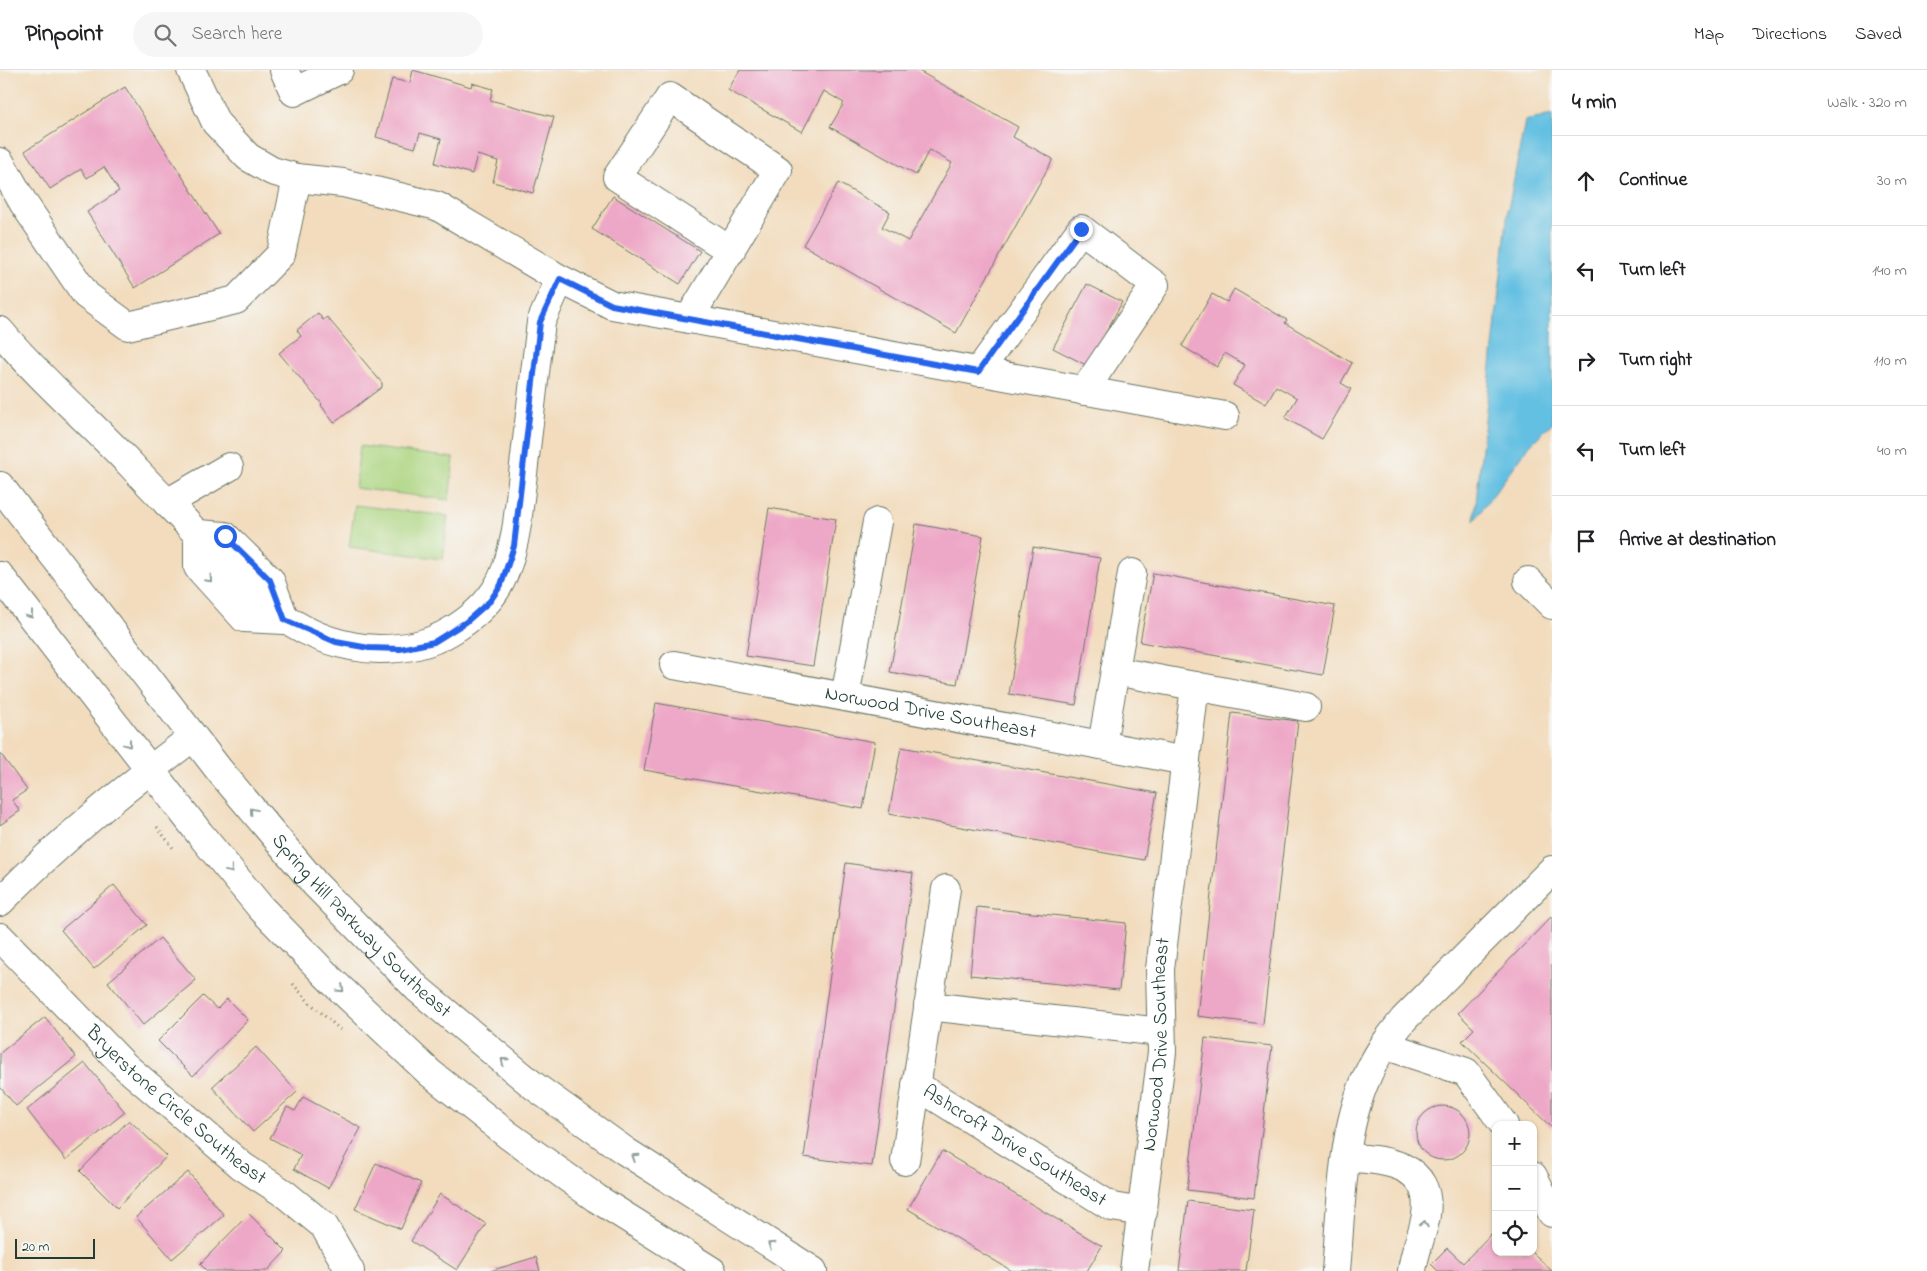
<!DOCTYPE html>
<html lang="en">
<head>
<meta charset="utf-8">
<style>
	:root { --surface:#fff; --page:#f6f6f6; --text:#202124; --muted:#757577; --line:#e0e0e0 }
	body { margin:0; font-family:"Indie Flower",sans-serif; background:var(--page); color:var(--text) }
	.controls { position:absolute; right:15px; bottom:15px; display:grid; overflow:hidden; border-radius:10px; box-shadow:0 1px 4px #0004 }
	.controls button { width:45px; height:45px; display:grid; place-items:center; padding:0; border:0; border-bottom:1px solid var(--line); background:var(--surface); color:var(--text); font:25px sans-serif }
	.scale { position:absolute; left:15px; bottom:12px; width:80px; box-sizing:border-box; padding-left:5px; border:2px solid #1f3d34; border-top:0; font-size:14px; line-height:18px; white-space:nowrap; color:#1f3d34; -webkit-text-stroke:4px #f6f6f2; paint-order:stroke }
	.stop { position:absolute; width:15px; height:15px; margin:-11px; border:4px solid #2563eb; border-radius:50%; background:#fff }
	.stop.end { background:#2563eb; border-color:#fff; box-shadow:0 1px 5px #0008 }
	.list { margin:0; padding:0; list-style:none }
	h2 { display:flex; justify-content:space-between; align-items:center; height:65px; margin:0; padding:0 20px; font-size:21px }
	h2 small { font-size:16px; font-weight:400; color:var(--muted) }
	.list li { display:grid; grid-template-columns:32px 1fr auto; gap:15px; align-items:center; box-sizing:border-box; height:90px; padding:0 20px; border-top:1px solid var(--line) }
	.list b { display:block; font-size:19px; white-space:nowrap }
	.list em { font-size:16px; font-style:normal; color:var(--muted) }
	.icon { flex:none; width:28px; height:28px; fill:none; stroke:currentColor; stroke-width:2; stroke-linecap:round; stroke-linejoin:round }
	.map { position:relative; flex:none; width:1552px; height:1201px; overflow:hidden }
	header { display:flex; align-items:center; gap:30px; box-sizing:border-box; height:70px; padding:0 25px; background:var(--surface); border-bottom:1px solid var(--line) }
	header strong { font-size:24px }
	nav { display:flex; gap:28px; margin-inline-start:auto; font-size:18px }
	.search { width:350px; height:45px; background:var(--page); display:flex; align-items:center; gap:12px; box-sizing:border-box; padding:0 18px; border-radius:28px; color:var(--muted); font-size:19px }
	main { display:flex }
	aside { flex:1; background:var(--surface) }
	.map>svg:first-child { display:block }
</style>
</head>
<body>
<header>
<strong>Pinpoint</strong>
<div class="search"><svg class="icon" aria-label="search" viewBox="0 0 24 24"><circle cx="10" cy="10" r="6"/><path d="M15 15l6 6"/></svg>Search here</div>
<nav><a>Map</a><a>Directions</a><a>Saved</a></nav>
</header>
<main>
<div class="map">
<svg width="1552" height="1201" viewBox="0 0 1552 1201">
	<rect width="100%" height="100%" fill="#f6f6f2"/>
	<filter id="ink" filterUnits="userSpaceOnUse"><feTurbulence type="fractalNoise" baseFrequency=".02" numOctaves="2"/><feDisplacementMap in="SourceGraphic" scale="10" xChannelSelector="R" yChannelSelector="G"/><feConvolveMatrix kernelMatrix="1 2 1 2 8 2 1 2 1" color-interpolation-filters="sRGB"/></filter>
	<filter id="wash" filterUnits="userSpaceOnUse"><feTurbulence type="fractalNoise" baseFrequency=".0096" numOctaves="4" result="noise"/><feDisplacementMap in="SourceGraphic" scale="20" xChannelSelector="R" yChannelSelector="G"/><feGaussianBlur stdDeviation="1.12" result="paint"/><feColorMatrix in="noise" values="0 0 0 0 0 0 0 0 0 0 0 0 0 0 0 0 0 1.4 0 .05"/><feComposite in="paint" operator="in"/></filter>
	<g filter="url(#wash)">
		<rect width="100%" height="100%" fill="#f2dcbd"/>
		<!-- green -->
		<g fill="#add682" stroke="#668a5b">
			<path d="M360,376l94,12 -5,42 -94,-12z"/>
			<path d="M355,435l93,11 -5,43 -94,-12z"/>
		</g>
		<!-- water -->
		<path fill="#64c0e2" stroke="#427e8b" d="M1552,45v308l-23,23 -55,75 34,-311 17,-89z"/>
		<g id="blocks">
			<!-- building -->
			<g fill="#eea8c7">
				<path d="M413,0l58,17 1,-4 21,6 -3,11 64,17 -21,76 -40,-11 5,-21 -21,-6 -5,19 -37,-11 6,-24 -21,-6 -5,15 -39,-11 16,-58 18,4z"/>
				<path d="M740,0h177l101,57 -5,10 40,22 -97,174 -153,-88 35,-62 52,29 -8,15 26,14 44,-78 -23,-13 -13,25 -86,-48 14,-24 -20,-12 -22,41 -74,-42z"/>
				<path d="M125,17l94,147 -84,54 -48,-76 32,-21 -15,-24 -17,11 -6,-9 -31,20 -25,-38z"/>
				<path d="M613,126l87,55 -20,33 -88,-55z"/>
				<path d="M1087,214l35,18 -34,64 -35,-18z"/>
				<path d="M1234,219l53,31 -2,3 67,40 -11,20 10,6 -29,50 -37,-21 12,-20 -21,-12 -10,18 -33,-19 12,-20 -20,-12 -8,14 -35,-21 30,-52 15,8z"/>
				<path d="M318,243l5,7 4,-3 55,66v4l-48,36 -13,-18 1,-1 -43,-51 22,-17 -4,-6z"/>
				<path d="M769,438l67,11 -23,147 -67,-10z"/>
				<path d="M916,454l67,12 -26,148 -67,-12z"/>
				<path d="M1033,477l67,11 -24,147 -67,-11z"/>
				<path d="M1153,503l182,33 -12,69 -183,-33z"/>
				<path d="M656,633l219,39 -12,67 -219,-39z"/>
				<path d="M1232,643l66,8 -35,303 -66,-8z"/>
				<path d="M901,677l256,46 -13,67 -255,-46z"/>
				<path d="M0,683l27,37 -15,10 8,11 -20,14z"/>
				<path d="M846,793l67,10 -41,293 -68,-9z"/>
				<path d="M114,815l33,40 -53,44 -33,-39z"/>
				<path d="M977,837l149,16 -7,67 -149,-15z"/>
				<path d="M1552,846v212l-90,-87 12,-12 -16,-16z"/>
				<path d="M160,868l36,42 -53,45 -35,-43z"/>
				<path d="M203,926l14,13 10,-10 21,21 -55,56 -35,-35z"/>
				<path d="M45,947l31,40 -60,49 -16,-19v-34z"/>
				<path d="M1205,968l67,8 -18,152 -67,-8z"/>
				<path d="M256,977l41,45 -44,40 -41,-45z"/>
				<path d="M85,993l40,49 -59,48 -39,-50z"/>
				<path d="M303,1027l58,31 -33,60 -34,-19 7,-14 -31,-17 17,-31 8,4z"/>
				<circle cx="1443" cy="1063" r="27"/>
				<path d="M129,1050l38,36 -50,52 -37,-37z"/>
				<path d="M942,1081l160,95 -15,25h-75l-104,-62z"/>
				<path d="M376,1093l45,20 -20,46 -46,-20z"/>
				<path d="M188,1102l36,43 -52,44 -36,-42z"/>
				<path d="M440,1124l46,30 -29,46 -46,-29z"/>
				<path d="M1188,1131l66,9 -8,61h-67z"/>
				<path d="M249,1144l37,37 -19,20h-60l-7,-7z"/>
				<path d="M1491,1164l5,4v14h36l20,19h-114l-7,-7 16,-16 16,15z"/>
				<path d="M536,1187l4,14h-50z"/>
			</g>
		</g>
	</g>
	<g filter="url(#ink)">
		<use href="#blocks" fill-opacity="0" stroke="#697564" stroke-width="1"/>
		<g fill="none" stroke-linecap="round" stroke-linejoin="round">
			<defs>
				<g id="minor">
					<path d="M191,0l25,53 32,34 24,14 25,7 46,5 94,23 123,73 52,26 613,111"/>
					<path d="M284,0l10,22 45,-22"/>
					<path d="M0,92l24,42 62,91 42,31 108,-26 45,-46 16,-76"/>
					<path d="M689,249l89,-149 -108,-73 -53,80 114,74"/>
					<path d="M0,261c40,48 88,89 132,135 21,23 44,45 65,68 52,56 98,113 182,115 26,0 49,-4 72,-18 45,-27 58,-56 66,-107l24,-202 19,-43"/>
					<path d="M978,302l103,-143 74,56 -71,106"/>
					<path id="s1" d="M0,416l219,284 97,115 102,104 116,97 91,65 188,120"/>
					<path d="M167,433l62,-36"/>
					<path d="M198,464v33l46,51 41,2"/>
					<path d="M198,464l27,2 45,44 15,40"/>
					<path d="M0,506l200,258 61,74 70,72 99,93 78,62 88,63 116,73"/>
					<path d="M1528,511l24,24"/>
					<path id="s2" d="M674,595l512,96"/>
					<path d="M1115,601l191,36"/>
					<path d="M845,627l32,-175"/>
					<path d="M1102,675l30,-172"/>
					<path d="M0,832c61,-62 124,-113 193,-165"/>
					<path id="s3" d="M0,867l125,129 117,100 43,28 39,32 26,45"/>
					<path d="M928,936l233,26"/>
					<path d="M1384,975l82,27 38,53"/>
					<path id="s4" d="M916,1015l196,122 31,5"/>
					<path d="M1347,1088c38,1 86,6 79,57 -3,19 -12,37 -14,56"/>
					<path d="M905,1091l41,-272"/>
					<path d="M1533,1106l19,37"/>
					<path id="s5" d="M1134,1201l28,-219 -2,-83 35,-283"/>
					<path d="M1336,1201c6,-67 4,-143 36,-205 8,-17 20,-32 32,-47l148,-149"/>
				</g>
			</defs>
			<!-- minor casing -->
			<use href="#minor" stroke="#697564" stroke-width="30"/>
			<!-- path -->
			<g stroke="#697564" stroke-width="3" stroke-dasharray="1 4" stroke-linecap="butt">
				<path d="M157,757l16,21"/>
				<path d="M293,914l17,19 33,29"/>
			</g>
			<!-- minor -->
			<use href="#minor" stroke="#fff" stroke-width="28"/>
		</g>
		<!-- one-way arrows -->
		<defs><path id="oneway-chevron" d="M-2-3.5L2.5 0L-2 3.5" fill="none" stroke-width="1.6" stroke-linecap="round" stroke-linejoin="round" transform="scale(1.25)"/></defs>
		<g stroke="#8f9e9a">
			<use href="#oneway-chevron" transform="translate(209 509) rotate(47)"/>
			<use href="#oneway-chevron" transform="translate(30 545) rotate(53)"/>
			<use href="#oneway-chevron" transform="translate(128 674) rotate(53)"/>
			<use href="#oneway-chevron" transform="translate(253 741) rotate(-130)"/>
			<use href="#oneway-chevron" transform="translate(230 800) rotate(50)"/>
			<use href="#oneway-chevron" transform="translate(341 919) rotate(43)"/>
			<use href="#oneway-chevron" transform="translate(504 991) rotate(-140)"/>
			<use href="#oneway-chevron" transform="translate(635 1087) rotate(-147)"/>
			<use href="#oneway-chevron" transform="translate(1424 1154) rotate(-78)"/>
			<use href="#oneway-chevron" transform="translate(771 1175) rotate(-147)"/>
		</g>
	</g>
	<g fill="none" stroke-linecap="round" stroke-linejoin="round" filter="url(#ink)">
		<!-- route -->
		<path stroke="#2563eb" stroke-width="6" d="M225,466l45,44 15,40 51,22 33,6 31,1 34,-7 32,-20 24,-21 11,-16 13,-39 26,-224 20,-43 52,26 366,67 103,-143"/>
	</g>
	<g text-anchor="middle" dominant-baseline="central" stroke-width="4.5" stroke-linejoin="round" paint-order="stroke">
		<!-- street labels -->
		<g font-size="20" fill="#1f3d34" stroke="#f6f6f2">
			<text stroke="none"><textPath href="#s2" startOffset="261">Norwood Drive Southeast</textPath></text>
			<text stroke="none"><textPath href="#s1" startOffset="570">Spring Hill Parkway Southeast</textPath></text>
			<text stroke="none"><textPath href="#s5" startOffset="228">Norwood Drive Southeast</textPath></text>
			<text stroke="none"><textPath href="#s3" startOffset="244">Bryerstone Circle Southeast</textPath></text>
			<text stroke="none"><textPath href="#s4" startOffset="116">Ashcroft Drive Southeast</textPath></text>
		</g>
	</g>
</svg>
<div class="controls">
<button>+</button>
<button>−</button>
<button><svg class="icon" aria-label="locate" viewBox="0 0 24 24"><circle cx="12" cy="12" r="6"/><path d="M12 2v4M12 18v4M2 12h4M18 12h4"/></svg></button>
</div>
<div class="scale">20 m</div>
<div class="stop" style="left:225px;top:466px"></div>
<div class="stop end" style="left:1081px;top:159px"></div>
</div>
<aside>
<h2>4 min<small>Walk · 320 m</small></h2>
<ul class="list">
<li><svg class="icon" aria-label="ahead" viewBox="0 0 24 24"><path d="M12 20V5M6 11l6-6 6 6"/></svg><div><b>Continue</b></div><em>30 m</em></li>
<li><svg class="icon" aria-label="left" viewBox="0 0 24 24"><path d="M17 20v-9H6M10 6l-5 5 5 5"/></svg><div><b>Turn left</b></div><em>140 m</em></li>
<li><svg class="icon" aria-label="right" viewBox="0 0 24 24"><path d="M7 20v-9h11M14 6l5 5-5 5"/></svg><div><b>Turn right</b></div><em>110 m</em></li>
<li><svg class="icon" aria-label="left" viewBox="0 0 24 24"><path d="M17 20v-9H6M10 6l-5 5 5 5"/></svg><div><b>Turn left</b></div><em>40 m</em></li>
<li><svg class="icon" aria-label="arrive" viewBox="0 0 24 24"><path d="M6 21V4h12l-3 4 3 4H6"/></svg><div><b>Arrive at destination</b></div></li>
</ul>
</aside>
</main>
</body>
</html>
